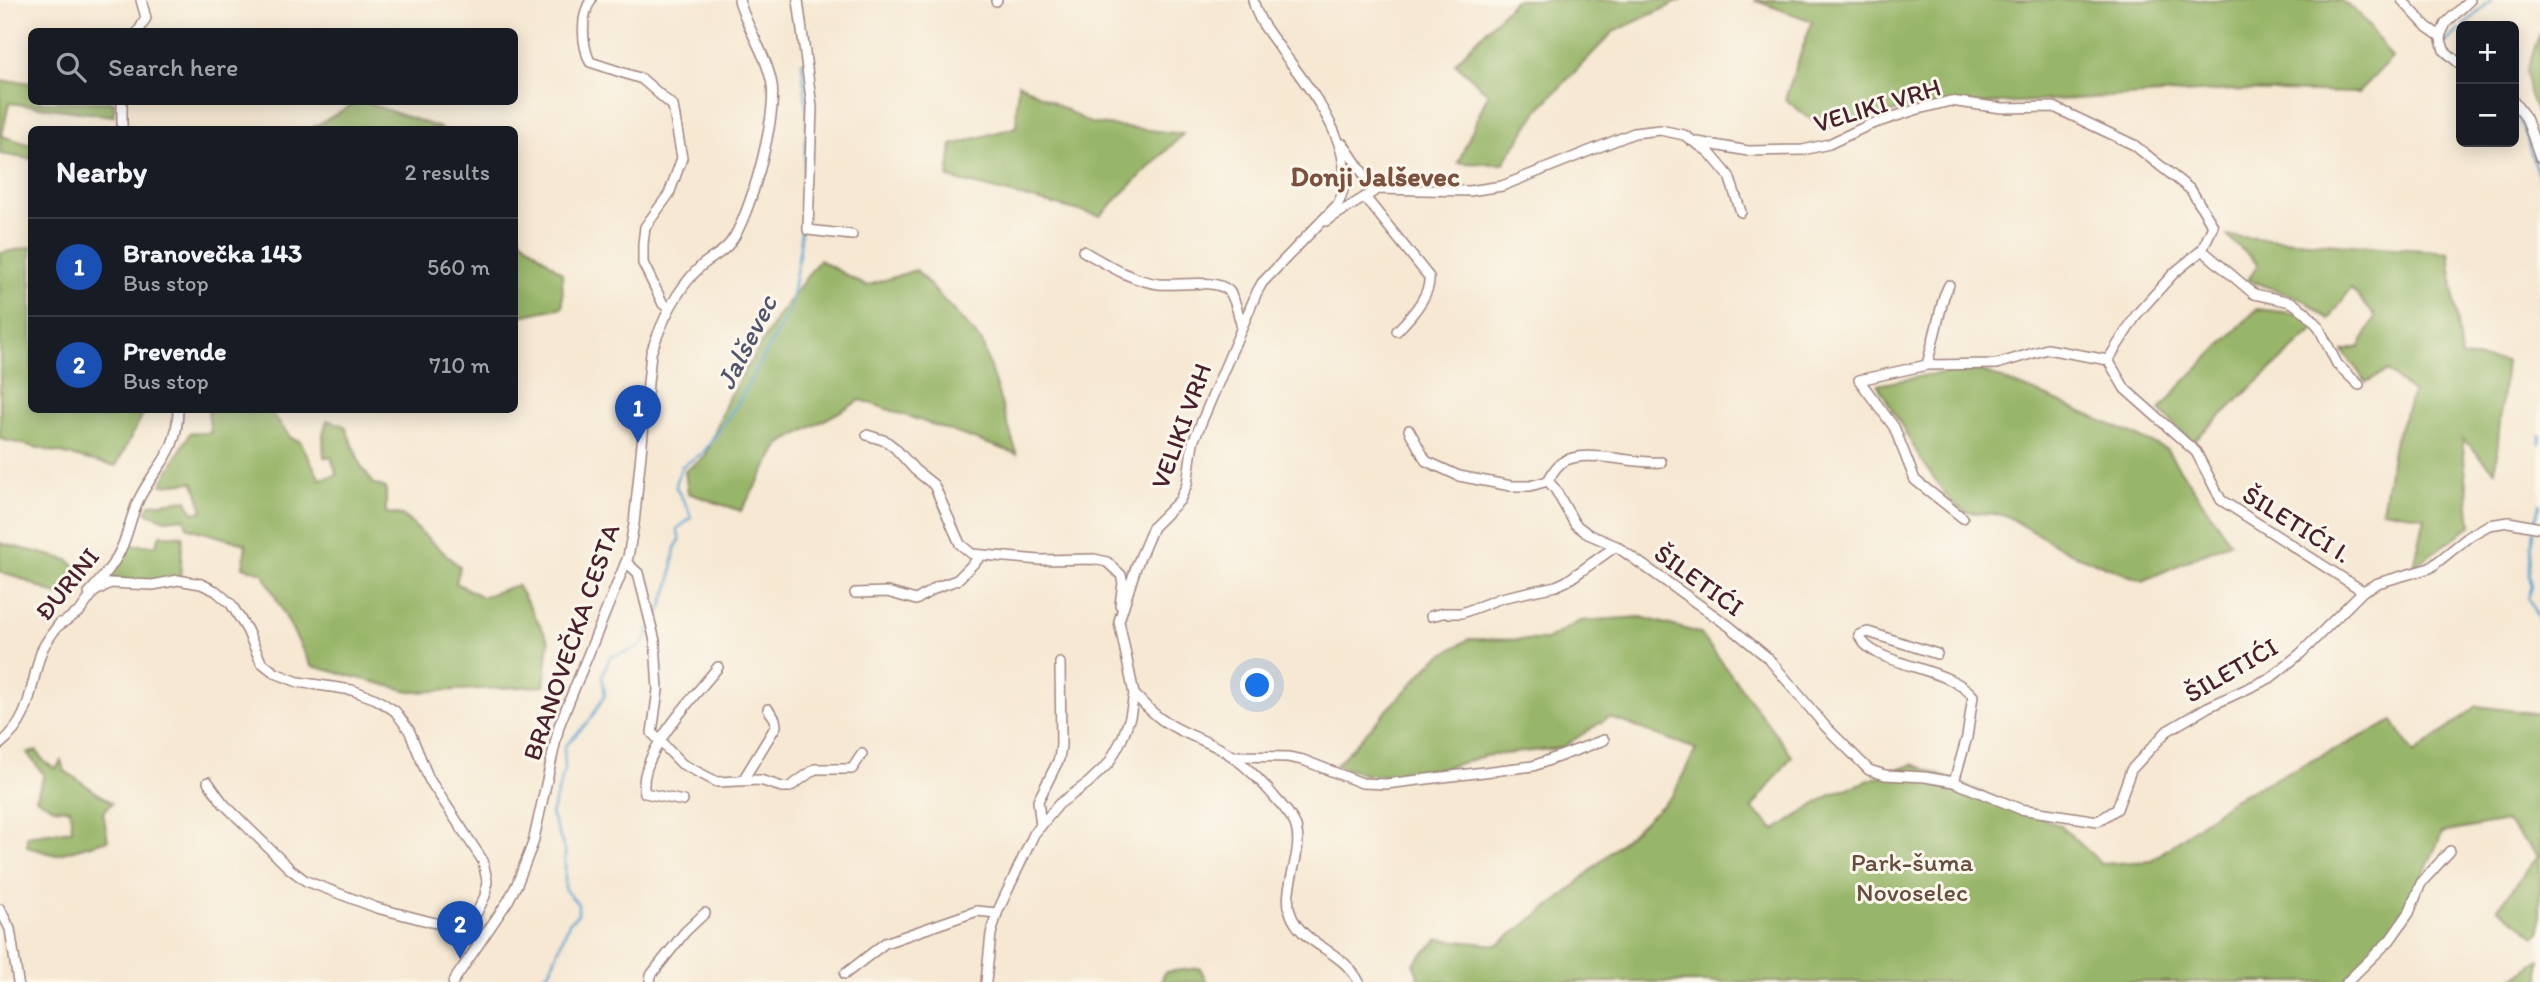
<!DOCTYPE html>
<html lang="en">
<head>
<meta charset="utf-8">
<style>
	:root { --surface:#171b24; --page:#242831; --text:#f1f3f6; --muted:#9ea1a6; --line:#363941; --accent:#d1495b }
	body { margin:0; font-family:Itim,sans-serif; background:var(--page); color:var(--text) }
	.controls { position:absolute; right:21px; top:21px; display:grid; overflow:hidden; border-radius:10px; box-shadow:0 4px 18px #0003 }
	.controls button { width:63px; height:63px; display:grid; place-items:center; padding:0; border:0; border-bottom:2px solid var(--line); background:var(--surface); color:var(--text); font:35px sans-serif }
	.you { position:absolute; left:1258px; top:686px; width:24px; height:24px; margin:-18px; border:5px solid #fff; border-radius:50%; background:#1a73e8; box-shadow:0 0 0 10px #1a73e833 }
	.badge { display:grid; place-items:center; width:46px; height:46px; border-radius:50%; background:var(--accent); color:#fff; font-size:23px; font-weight:700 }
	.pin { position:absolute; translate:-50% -58px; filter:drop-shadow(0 2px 4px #0008) }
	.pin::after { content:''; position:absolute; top:37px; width:24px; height:21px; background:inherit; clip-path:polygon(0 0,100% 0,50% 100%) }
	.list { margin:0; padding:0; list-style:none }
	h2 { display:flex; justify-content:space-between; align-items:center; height:91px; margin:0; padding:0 28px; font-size:30px }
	h2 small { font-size:23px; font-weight:400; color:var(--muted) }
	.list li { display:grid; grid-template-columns:46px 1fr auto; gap:21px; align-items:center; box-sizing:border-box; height:98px; padding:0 28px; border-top:2px solid var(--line) }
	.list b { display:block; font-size:26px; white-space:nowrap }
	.list p { margin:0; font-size:23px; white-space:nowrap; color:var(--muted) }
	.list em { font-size:23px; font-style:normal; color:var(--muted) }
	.icon { flex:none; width:38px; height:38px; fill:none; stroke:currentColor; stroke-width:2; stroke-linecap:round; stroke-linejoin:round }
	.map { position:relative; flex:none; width:2540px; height:982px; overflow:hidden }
	.search { position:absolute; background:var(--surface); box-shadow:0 4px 18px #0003; left:28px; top:28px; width:490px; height:77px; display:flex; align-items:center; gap:18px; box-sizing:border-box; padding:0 24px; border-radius:10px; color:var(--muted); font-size:26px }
	.panel { position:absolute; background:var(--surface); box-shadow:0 4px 18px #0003; left:28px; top:126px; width:490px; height:287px; border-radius:10px }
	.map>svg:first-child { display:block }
</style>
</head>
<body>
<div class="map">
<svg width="2540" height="982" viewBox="0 0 2540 982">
	<rect width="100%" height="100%" fill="#fbf7ec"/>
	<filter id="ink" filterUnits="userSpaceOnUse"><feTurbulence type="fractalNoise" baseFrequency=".0143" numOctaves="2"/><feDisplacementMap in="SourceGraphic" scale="14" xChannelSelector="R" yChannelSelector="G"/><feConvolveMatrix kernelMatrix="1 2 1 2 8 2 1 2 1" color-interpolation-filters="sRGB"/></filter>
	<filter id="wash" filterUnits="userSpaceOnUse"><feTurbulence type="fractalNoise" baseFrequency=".00686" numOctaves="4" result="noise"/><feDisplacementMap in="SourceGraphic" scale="28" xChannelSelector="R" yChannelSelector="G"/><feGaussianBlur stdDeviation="1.57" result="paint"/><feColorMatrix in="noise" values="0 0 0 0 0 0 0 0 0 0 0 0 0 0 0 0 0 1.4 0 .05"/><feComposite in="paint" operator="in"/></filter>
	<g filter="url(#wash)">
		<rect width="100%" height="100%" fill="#f6e8d2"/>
		<!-- forest -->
		<g fill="#98b669" stroke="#716a4a" stroke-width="2">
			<path d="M1515,0h167l-69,32 -74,77 -36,55 -45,-1 30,-69 -33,-31z"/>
			<path d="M1754,0h586l20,14 32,44 -34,35 -124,-3 -326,18 -85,21 -38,-30 27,-78z"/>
			<path d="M2540,33v89l-11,-29 -3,-21z"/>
			<path d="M18,81l13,2 1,19h82v14l-105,-13 -7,33 29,9v14l-31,-5v-72z"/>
			<path d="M1018,83l72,40 93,11 -83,82 -152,-38 4,-33 64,-18z"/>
			<path d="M358,102h6l79,27h-133z"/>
			<path d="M514,222l7,17 41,34 1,34 -48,10z"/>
			<path d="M2227,236l222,16 12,105 45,4 -11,110 -33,-33 9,88 -57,40 11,-49 -43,-7 13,-71 18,-46 -25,-22 -22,11 -23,-31 17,-4 15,-31 -24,-28 -22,32 -23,-19 -58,-21 10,-16z"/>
			<path d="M31,247l1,163h113l-29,56 -116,-27v-186z"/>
			<path d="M819,260l47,26 50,-16 66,72 35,112 -156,-54 -81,44 -39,67 -53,-18 -3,-22 20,-14 24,-61 49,-80z"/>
			<path d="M2257,309l52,6 5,15 -122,112 -32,-32 20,-24z"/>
			<path d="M1979,370l71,28 116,51 64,93 -87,39 -75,-29 -63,-37 -39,-3 -16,-11 -30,-43 -42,-73 49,-10z"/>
			<path d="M208,410h61l22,28 9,3 20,38 17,-4 -6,-18h-7l-1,-23 4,-14 18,6 16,40 13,18 12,4v25l16,2 58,52 -4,16 26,14 35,-12 32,56 -5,45 -131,6 -102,-26 -48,-93 -20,-6 3,-23 -58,-16 -4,-10 -19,2 -19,-8 5,-8 36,-4 6,13 10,-2 -9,-29 -33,3 29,-52h21z"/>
			<path d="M160,535l23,1 -3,42 -20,3 -54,-2 20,-34h30z"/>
			<path d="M0,543l68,17 20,16 -26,21 -47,-21 -15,-4z"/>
			<path d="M1641,617l59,16 92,123 -40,52 23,22 57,-36 81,-30 148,62 41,38 49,-3 82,-62 160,-78 21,33 63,-48 63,8v218l-5,4 -37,-28 40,-52 -32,-35 -64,12 -35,78 -47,58 -19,13h-920l-8,-18 25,-25 59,6 65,-48 111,-102 23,-46 -87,-32 -48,31 -77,8 -66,20 -52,-1 -30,-10 98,-105 35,-21 77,1 34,-19z"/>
			<path d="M37,751c4,9 10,14 19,18l5,-8 4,10 47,32 -9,9 5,28 -52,15 -29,-8v-11l45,-6 -2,-21 -16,-1 -18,-10 8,-23 -17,-22z"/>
			<path d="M2540,960v22h-31z"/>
			<path d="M1200,968l7,14h-46l4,-10z"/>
		</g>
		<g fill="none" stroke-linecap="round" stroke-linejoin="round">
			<!-- stream -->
			<g stroke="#5ca4d2" stroke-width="2.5">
				<path d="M2464,26l27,-26"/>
				<path d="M2445,43l16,-14"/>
				<path d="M2436,48l6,11 19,12"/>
				<path d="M2514,112l9,15 17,55"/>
				<path d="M2540,297v20"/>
				<path d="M2540,435v8"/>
				<path d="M2534,524l6,-20"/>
				<path d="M2533,531l-4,44 3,11 -4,13c6,7 6,15 12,21"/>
				<path d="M655,625l15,-42 5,-35 5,-8 -3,-11 14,-11 -3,-10 -12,-20 1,-9 5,-13 21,-13 35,-50 52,-94 10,-62 7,-134 -5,-51"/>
				<path d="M534,982l16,-11 19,-48 9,-9v-10l-13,-14v-39l-14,-37 14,-45 -1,-22 26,-27 15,-25 -3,-19 8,-19 28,-9 8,-9 3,-11"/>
			</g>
		</g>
	</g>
	<g filter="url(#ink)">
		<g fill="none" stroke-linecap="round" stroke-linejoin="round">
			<defs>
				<g id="minor">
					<path d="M591,0c-11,17 -9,44 -1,62l52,17 31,27 9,52 -13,36 -24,33 -2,17v19l20,41 6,4"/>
					<path d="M798,0l14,107 -4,123 44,5"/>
					<path d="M2402,0l25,27 13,9"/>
					<path d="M996,1l1,-1"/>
					<path d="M138,32l8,-14 -5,-18"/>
					<path d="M2440,36l6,-13 24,-23"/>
					<path d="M2440,36l4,14 17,15"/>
					<path d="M122,102v28"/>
					<path d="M2514,102l12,16 14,39"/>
					<path d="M1692,141l56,10 55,-1 26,-6 40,-19 46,-15 35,-9 52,7 52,-1 80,38 57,45 22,36 -11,24 -28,23 -37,41 -29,46 -61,-11 -50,15 -70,1 -68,15 35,47 21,53 48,38"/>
					<path d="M1343,144l28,41 7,4"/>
					<path d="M1365,197l64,80c2,18 -20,42 -32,54"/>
					<path d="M1326,221l52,-32 91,2 33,-5 132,-53 26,-3 24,5 25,17 20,24 12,36"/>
					<path d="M2202,250l52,44 37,8 14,10 13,14 19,38 22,21"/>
					<path d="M1083,251c23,13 49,30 76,33 18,2 57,-6 70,7 7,9 10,26 13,37"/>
					<path d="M2108,360l17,29 71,63 25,48 142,91"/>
					<path d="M1927,365l17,-69 5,-11"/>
					<path d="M1409,430l17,31 33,15 52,10h19l18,-5 7,8 20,35 13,10 28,12 113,80 39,32 57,68 44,44 16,5 40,2 29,5 66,27 78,12 19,-12 14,-39 36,-39 41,-24 62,-29 30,-24 63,-63 15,-8 52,-15 41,-33 18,-10 20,-3 31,6"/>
					<path d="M867,435l19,6 9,7 20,22 19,15 26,59 12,10 68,6 54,-1 13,3 14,13 2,8 -3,22"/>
					<path d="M1548,481c3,-6 8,-14 13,-18 22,-16 74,2 100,-1"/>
					<path d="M626,562l12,11 17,68 3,49 -6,43 30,31 35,18 43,-2 22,7h8l25,-18h37l10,-15"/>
					<path d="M89,593c12,-14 25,-28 32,-44 8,-17 10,-35 19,-52 19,-36 37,-42 38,-87"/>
					<path d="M855,593l32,-1 29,8 21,-13 20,-7 24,-24"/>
					<path d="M1431,616l12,-3h19l39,-15 55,-12 11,-5 49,-35"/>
					<path d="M58,626l22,-15 14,-19 16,-9 43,2 25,-5 23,4 15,7 15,13 16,26 14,32 14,11 23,9 54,8 24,9 19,12 14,19 20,49 54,82 4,20 -2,15 -18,37 12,10"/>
					<path d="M1937,654l-69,-22 -9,3c11,31 90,31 114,61l-6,41 -13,45"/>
					<path d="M1134,694c8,8 17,18 27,25 22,16 50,22 71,37 18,13 32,28 46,45 6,7 15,16 18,26 9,30 -19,66 -2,94 15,26 49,30 65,61"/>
					<path d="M0,744c33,-26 29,-58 42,-94 4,-9 12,-19 18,-27"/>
					<path d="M1234,756l54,1 15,3 59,23 24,1 147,-18 71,-26"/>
					<path d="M743,780l33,-54 -1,-7 -7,-10"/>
					<path d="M208,782l15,21 67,66 16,12 71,27 74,19 16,6"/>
					<path d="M683,801l-38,-8c-10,-36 51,-98 73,-126"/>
					<path d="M1041,826l-3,-25 21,-42 2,-14 -1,-82"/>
					<path d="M0,909l10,20 8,53"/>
					<path d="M845,974l40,-31 92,-32 20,2"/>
					<path d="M453,982l55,-81 9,-17 16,-41 26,-117 69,-169 6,-33 17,-171c11,-32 25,-63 50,-87 9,-8 22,-13 29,-23 20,-25 47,-126 42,-158 -5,-30 -25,-56 -33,-85"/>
					<path d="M650,982l1,-7 34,-43 20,-19"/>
					<path d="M986,982l5,-48 6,-21 37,-79 25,-30 29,-21 21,-20 13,-24 8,-22 4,-23 -15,-73 17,-54 17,-40 27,-27 7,-16 6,-42 64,-150 5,-9 76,-79c25,-51 -27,-113 -56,-153 -13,-19 -24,-29 -29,-51"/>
					<path d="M2347,982l43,-42 19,-27 12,-30 29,-32"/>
				</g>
			</defs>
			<!-- minor casing -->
			<use href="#minor" stroke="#a0847e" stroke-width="12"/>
			<!-- minor -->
			<use href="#minor" stroke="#fff" stroke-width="9"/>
		</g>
	</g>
	<g text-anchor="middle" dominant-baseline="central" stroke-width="6" stroke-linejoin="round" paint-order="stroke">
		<!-- street labels -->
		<g font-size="26" fill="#4a1f2b" stroke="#fbf7ec">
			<text transform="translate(1877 105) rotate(-17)">VELIKI VRH</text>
			<text transform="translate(1181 426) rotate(-70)">VELIKI VRH</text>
			<text transform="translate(2297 524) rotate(32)">ŠILETIĆI I.</text>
			<text transform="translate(1699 580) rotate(36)">ŠILETIĆI</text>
			<text transform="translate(67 584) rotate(-51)">ĐURINI</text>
			<text transform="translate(571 642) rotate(-71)">BRANOVEČKA CESTA</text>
			<text transform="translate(2231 670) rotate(-30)">ŠILETIĆI</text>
		</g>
		<!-- park labels -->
		<g font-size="26" fill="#684c3e" stroke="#fbf7ec">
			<text x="1912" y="862">Park-šuma<tspan x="1912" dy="30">Novoselec</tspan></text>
		</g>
		<!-- neighbourhood labels -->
		<g font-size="28" font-weight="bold" fill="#7d503e" stroke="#fbf7ec">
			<text x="1375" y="176">Donji Jalševec</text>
		</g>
		<!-- water labels -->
		<g font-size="28" font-style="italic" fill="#51546e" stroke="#fbf7ec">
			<text transform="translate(746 342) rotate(-63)">Jalševec</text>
		</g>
	</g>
</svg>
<div class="controls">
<button>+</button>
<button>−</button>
</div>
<div class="you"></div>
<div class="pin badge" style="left:638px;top:443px;background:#1a4fb4">1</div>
<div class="pin badge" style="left:460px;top:959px;background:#1a4fb4">2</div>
<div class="search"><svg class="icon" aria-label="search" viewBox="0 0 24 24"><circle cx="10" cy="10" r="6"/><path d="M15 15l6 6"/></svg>Search here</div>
<section class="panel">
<h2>Nearby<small>2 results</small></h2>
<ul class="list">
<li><span class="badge" style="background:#1a4fb4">1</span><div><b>Branovečka 143</b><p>Bus stop</p></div><em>560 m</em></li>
<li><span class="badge" style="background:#1a4fb4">2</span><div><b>Prevende</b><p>Bus stop</p></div><em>710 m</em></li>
</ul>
</section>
</div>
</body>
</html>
